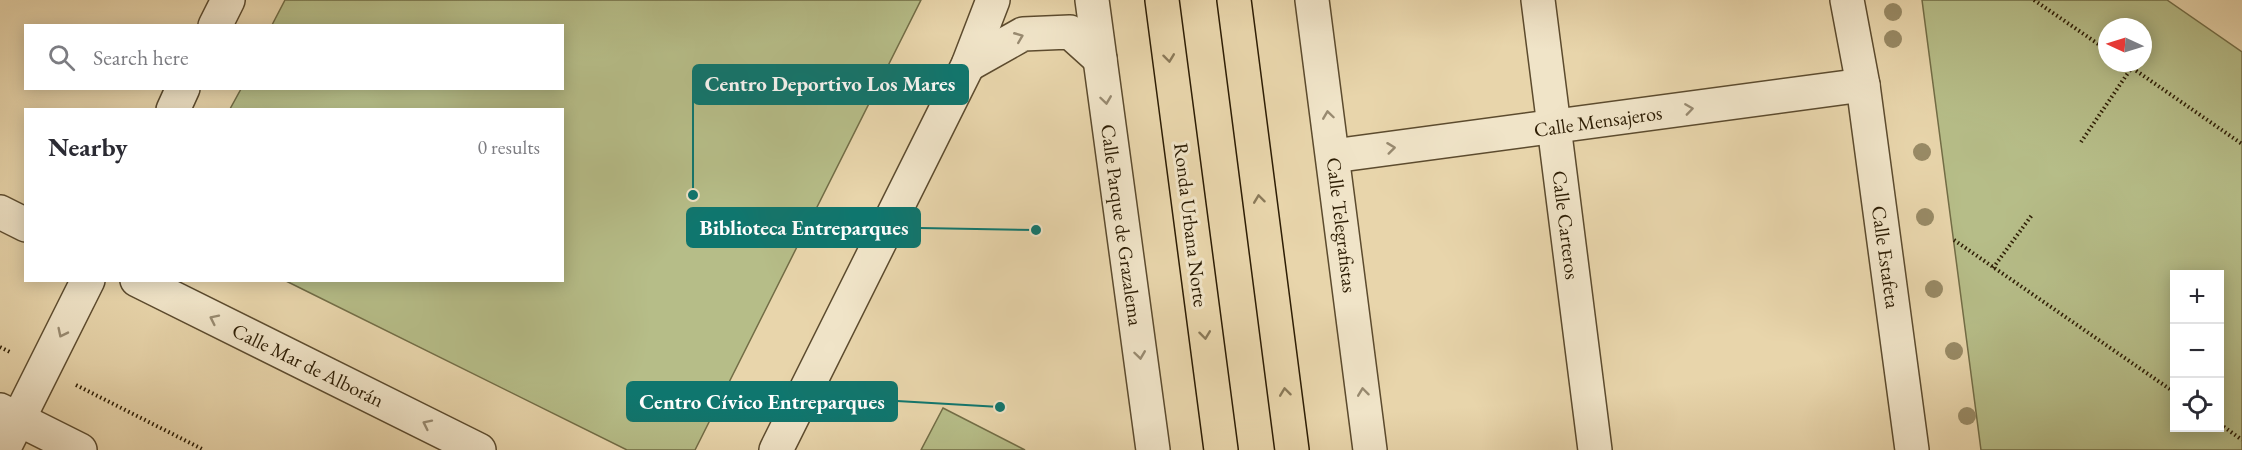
<!DOCTYPE html>
<html lang="en">
<head>
<meta charset="utf-8">
<style>
	:root { --surface:#fff; --page:#f2f2f3; --text:#2b2b33; --muted:#7c7c81; --line:#e1e1e2 }
	body { margin:0; font-family:"EB Garamond",serif; background:var(--page); color:var(--text) }
	.controls { position:absolute; right:18px; bottom:18px; display:grid; overflow:hidden; border-radius:0px; box-shadow:0 3px 15px #0003 }
	.controls button { width:54px; height:54px; display:grid; place-items:center; padding:0; border:0; border-bottom:2px solid var(--line); background:var(--surface); color:var(--text); font:30px sans-serif }
	.compass { position:absolute; left:2098px; top:18px; width:54px; height:54px; border-radius:50%; background:var(--surface); box-shadow:0 3px 15px #0003; rotate:274deg }
	.list { margin:0; padding:0; list-style:none }
	h2 { display:flex; justify-content:space-between; align-items:center; height:78px; margin:0; padding:0 24px; font-size:26px }
	h2 small { font-size:20px; font-weight:400; color:var(--muted) }
	.icon { flex:none; width:33px; height:33px; fill:none; stroke:currentColor; stroke-width:2; stroke-linecap:round; stroke-linejoin:round }
	.map { position:relative; flex:none; width:2242px; height:450px; overflow:hidden }
	.search { position:absolute; background:var(--surface); box-shadow:0 3px 15px #0003; left:24px; top:24px; width:540px; height:66px; display:flex; align-items:center; gap:15px; box-sizing:border-box; padding:0 21px; border-radius:0px; color:var(--muted); font-size:22px }
	.panel { position:absolute; background:var(--surface); box-shadow:0 3px 15px #0003; left:24px; top:108px; width:540px; height:174px; border-radius:0px }
	.map>svg:first-child { display:block }
</style>
</head>
<body>
<div class="map">
<svg width="2242" height="450" viewBox="0 0 2242 450">
	<rect width="100%" height="100%" fill="#e8d5ab"/>
	<filter id="stains"><feTurbulence type="fractalNoise" baseFrequency=".00333" numOctaves="4"/><feColorMatrix values="0 0 0 0 .2 0 0 0 0 .09 0 0 0 0 .02 0 0 0 .5 -.17"/></filter>
	<radialGradient id="worn" r=".72"><stop offset=".6" stop-color="#630" stop-opacity="0"/><stop offset="1" stop-color="#630" stop-opacity=".3"/></radialGradient>
	<!-- green -->
	<g fill="#b6bd88" stroke="#726d46" stroke-width="1.5" fill-rule="evenodd">
		<path d="M285,0h636l-226,450h-68l-341,-169 276,-1v-170l-332,-1 11,-20 321,-1v-62l-290,-1z"/>
		<path d="M1922,0h245l75,52v398h-261zM2107,27h36v36h-36zM2220,274v154h-46v-154z"/>
		<path d="M943,408l82,42h-104z"/>
	</g>
	<g fill="none" stroke-linecap="round" stroke-linejoin="round">
		<defs>
			<g id="minor">
				<path d="M1092,0l61,450"/>
				<path d="M1312,0l58,450"/>
				<path d="M1538,0l57,450"/>
				<path d="M1847,0l16,85 49,365"/>
				<path d="M215,26l13,-26"/>
				<path d="M968,65l55,-31 47,-2 30,27"/>
				<path d="M173,110l10,-22"/>
				<path d="M1333,156l530,-71"/>
				<path d="M0,212l26,13"/>
				<path d="M137,280l342,170"/>
				<path d="M0,410l80,40"/>
				<path d="M3,450l85,-170"/>
				<path d="M776,450l192,-385 25,-65"/>
			</g>
			<g id="major">
				<path d="M1162,0l59,450"/>
				<path d="M1234,0l58,450"/>
			</g>
		</defs>
		<!-- minor casing -->
		<use href="#minor" stroke="#5c4b2e" stroke-width="36"/>
		<!-- major casing -->
		<use href="#major" stroke="#2d1d04" stroke-width="36"/>
		<!-- path -->
		<g stroke="#2d1d04" stroke-width="4" stroke-dasharray="1.5 3" stroke-linecap="butt">
			<path d="M2034,0l73,50"/>
			<path d="M2125,63l117,81"/>
			<path d="M2081,142l51,-75"/>
			<path d="M1954,240l220,152"/>
			<path d="M1993,268l39,-53"/>
			<path d="M0,347l10,5"/>
			<path d="M76,385l128,65"/>
			<path d="M2220,424l22,16"/>
		</g>
		<!-- minor -->
		<use href="#minor" stroke="#f0e4c8" stroke-width="33"/>
		<!-- major -->
		<use href="#major" stroke="#e8d5ab" stroke-width="33"/>
	</g>
	<!-- trees -->
	<g fill="#988a65">
		<circle cx="1893" cy="12" r="9"/>
		<circle cx="1893" cy="39" r="9"/>
		<circle cx="1922" cy="152" r="9"/>
		<circle cx="1925" cy="217" r="9"/>
		<circle cx="1934" cy="289" r="9"/>
		<circle cx="1954" cy="351" r="9"/>
		<circle cx="1967" cy="416" r="9"/>
	</g>
	<!-- one-way arrows -->
	<defs><path id="oneway-chevron" d="M-2-3.5L2.5 0L-2 3.5" fill="none" stroke-width="1.6" stroke-linecap="round" stroke-linejoin="round" transform="scale(1.5)"/></defs>
	<g stroke="#988a70">
		<use href="#oneway-chevron" transform="translate(1019 37) rotate(-22)"/>
		<use href="#oneway-chevron" transform="translate(1106 100) rotate(82)"/>
		<use href="#oneway-chevron" transform="translate(1689 109) rotate(-8)"/>
		<use href="#oneway-chevron" transform="translate(1328 115) rotate(-98)"/>
		<use href="#oneway-chevron" transform="translate(1391 148) rotate(-7)"/>
		<use href="#oneway-chevron" transform="translate(214 319) rotate(-154)"/>
		<use href="#oneway-chevron" transform="translate(62 333) rotate(116)"/>
		<use href="#oneway-chevron" transform="translate(1140 355) rotate(82)"/>
		<use href="#oneway-chevron" transform="translate(1363 392) rotate(-97)"/>
		<use href="#oneway-chevron" transform="translate(427 424) rotate(-154)"/>
	</g>
	<g stroke="#8a7958">
		<use href="#oneway-chevron" transform="translate(1169 58) rotate(83)"/>
		<use href="#oneway-chevron" transform="translate(1259 199) rotate(-97)"/>
		<use href="#oneway-chevron" transform="translate(1205 335) rotate(83)"/>
		<use href="#oneway-chevron" transform="translate(1285 392) rotate(-97)"/>
	</g>
	<g text-anchor="middle" dominant-baseline="central" stroke-width="6" stroke-linejoin="round" paint-order="stroke">
		<!-- street labels -->
		<g font-size="20" fill="#2d1d04" stroke="#f0e4c8">
			<text transform="translate(1598 121) rotate(-8)">Calle Mensajeros</text>
			<text transform="translate(1122 225) rotate(82)">Calle Parque de Grazalema</text>
			<text transform="translate(1191 225) rotate(83)">Ronda Urbana Norte</text>
			<text transform="translate(1342 225) rotate(83)">Calle Telegrafistas</text>
			<text transform="translate(1566 225) rotate(83)">Calle Carteros</text>
			<text transform="translate(1886 257) rotate(82)">Calle Estafeta</text>
			<text transform="translate(308 365) rotate(26)">Calle Mar de Alborán</text>
		</g>
	</g>
	<!-- callouts -->
	<path fill="none" stroke="#0f766e" stroke-width="2" d="M693 195L693 84M1036 230L920 228M1000 407L897 401"/>
	<g fill="#0f766e" stroke="#f0e4c8" stroke-width="2">
		<circle cx="693" cy="195" r="6"/>
		<circle cx="1036" cy="230" r="6"/>
		<circle cx="1000" cy="407" r="6"/>
	</g>
	<g fill="#0f766e" stroke="#0f766e" stroke-width="2">
		<rect x="693" y="65" width="275" height="39" rx="6"/>
		<rect x="687" y="208" width="233" height="39" rx="6"/>
		<rect x="627" y="382" width="270" height="39" rx="6"/>
	</g>
	<g font-size="21" text-anchor="middle" font-weight="bold" fill="#fff">
		<text x="830" y="91">Centro Deportivo Los Mares</text>
		<text x="804" y="235">Biblioteca Entreparques</text>
		<text x="762" y="409">Centro Cívico Entreparques</text>
	</g>
	<rect width="100%" height="100%" filter="url(#stains)"/>
	<rect width="100%" height="100%" fill="url(#worn)"/>
</svg>
<div class="controls">
<button>+</button>
<button>−</button>
<button><svg class="icon" aria-label="locate" viewBox="0 0 24 24"><circle cx="12" cy="12" r="6"/><path d="M12 2v4M12 18v4M2 12h4M18 12h4"/></svg></button>
</div>
<svg class="compass" viewBox="-18 -18 36 36"><path d="M0-13l5 13h-10z" fill="#e53935"/><path d="M0 13l5-13h-10z" fill="#7c7c81"/></svg>
<div class="search"><svg class="icon" aria-label="search" viewBox="0 0 24 24"><circle cx="10" cy="10" r="6"/><path d="M15 15l6 6"/></svg>Search here</div>
<section class="panel">
<h2>Nearby<small>0 results</small></h2>
<ul class="list">
</ul>
</section>
</div>
</body>
</html>
